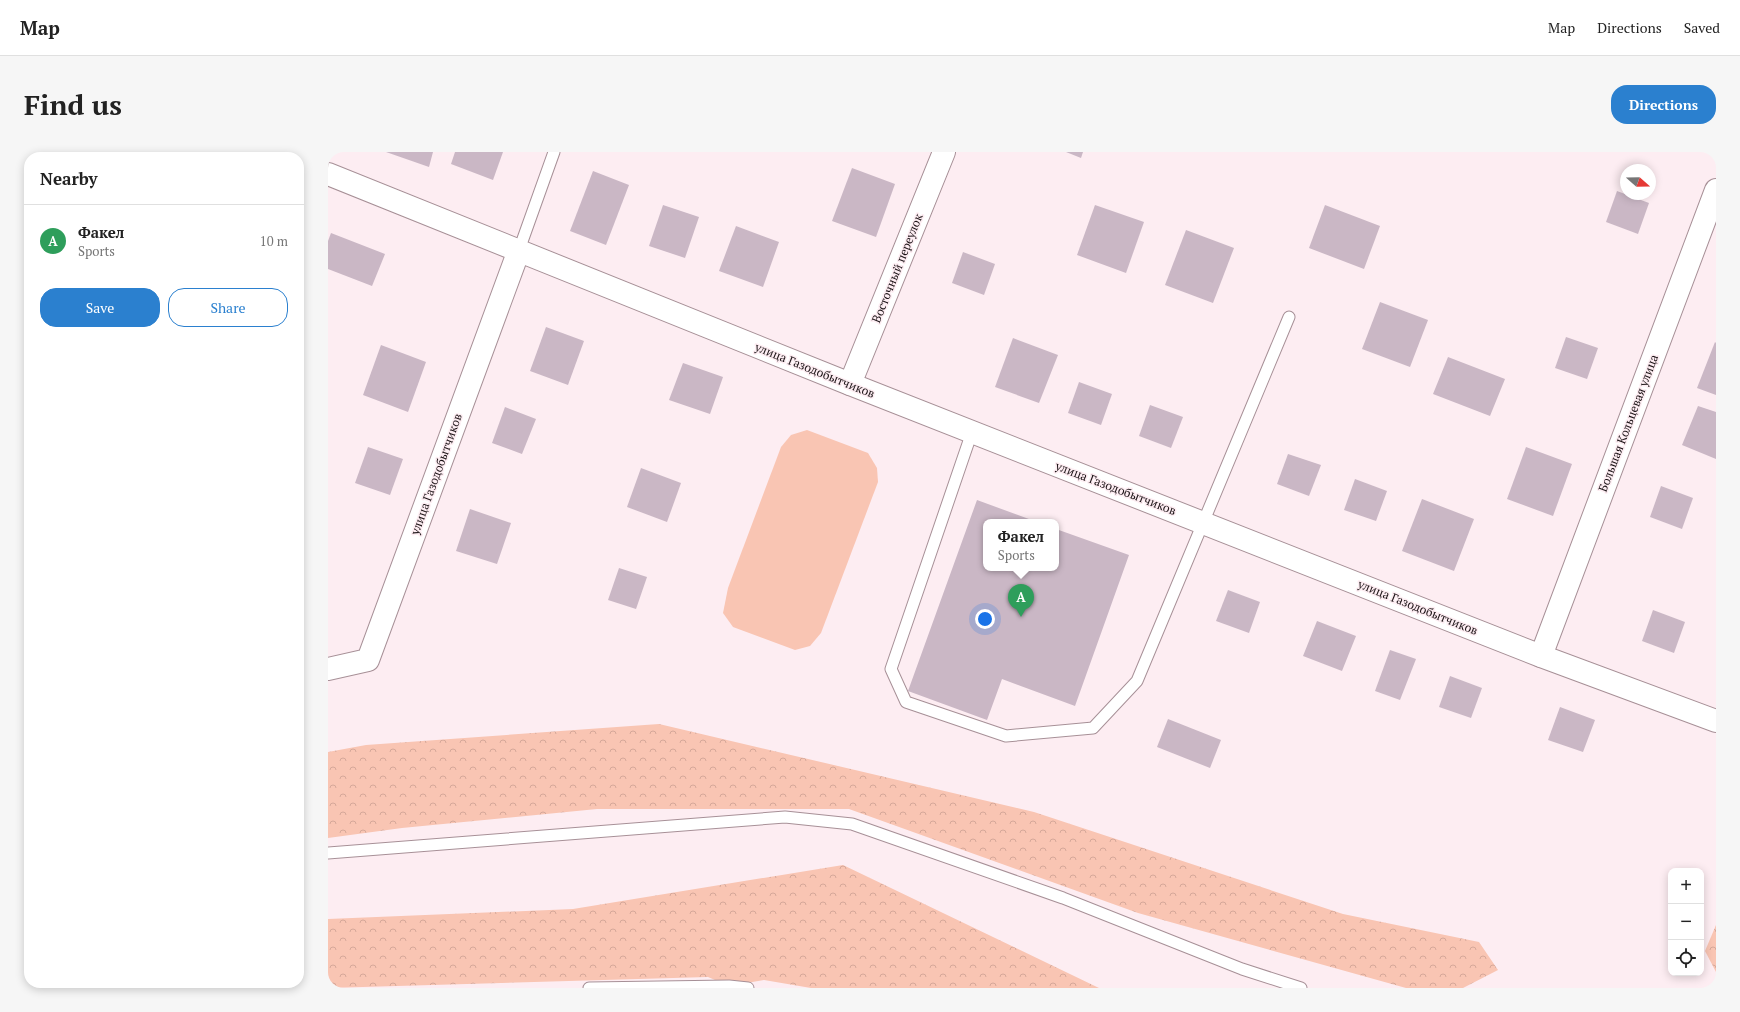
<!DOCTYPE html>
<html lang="en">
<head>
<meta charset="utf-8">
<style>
	:root { --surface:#fff; --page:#f6f6f6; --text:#222; --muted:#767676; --line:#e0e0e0; --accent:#2b80cf }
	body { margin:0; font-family:"PT Serif",serif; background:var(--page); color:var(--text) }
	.controls { position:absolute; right:12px; bottom:12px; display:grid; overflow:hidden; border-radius:8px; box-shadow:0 2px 10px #0003 }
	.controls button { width:36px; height:36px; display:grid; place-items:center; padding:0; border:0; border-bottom:1px solid var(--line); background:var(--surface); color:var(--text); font:20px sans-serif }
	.compass { position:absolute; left:1292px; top:12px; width:36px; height:36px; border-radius:50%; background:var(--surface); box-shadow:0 2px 10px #0003; rotate:110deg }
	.you { position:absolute; left:657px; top:467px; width:14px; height:14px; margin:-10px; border:3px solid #fff; border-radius:50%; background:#1a73e8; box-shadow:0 0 0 6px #1a73e833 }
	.badge { display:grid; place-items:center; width:26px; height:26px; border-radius:50%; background:var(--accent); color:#fff; font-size:13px; font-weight:700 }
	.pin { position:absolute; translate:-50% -33px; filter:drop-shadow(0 1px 2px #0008) }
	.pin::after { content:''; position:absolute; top:21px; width:14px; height:12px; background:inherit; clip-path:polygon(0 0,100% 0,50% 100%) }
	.popup { position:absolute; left:655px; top:367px; width:76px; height:52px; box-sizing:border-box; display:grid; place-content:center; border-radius:8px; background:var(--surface); filter:drop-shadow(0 1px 3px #0005); font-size:13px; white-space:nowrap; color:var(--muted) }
	.popup b { font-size:15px; color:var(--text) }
	.popup::after { content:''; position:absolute; left:50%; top:100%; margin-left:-8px; border:8px solid transparent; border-top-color:var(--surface) }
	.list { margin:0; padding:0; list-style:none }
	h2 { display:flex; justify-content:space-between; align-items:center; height:52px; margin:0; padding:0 16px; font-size:17px }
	h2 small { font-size:13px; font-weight:400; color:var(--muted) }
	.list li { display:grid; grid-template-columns:26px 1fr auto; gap:12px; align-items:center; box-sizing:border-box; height:72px; padding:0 16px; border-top:1px solid var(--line) }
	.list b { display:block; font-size:15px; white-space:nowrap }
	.list p { margin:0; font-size:13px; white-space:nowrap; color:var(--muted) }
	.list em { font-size:13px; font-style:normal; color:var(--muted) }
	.actions { display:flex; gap:8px; padding:12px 16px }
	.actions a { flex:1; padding:9px 0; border:1px solid var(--accent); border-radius:16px; text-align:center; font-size:14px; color:var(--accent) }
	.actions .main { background:var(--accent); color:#fff }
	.icon { flex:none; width:22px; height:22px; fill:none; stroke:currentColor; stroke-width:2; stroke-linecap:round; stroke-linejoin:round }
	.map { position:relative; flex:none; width:1388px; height:836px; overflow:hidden; border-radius:16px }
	header { display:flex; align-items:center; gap:24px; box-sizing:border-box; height:56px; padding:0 20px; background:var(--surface); border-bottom:1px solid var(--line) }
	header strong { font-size:19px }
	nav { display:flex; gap:22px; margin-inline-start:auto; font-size:14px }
	.intro { display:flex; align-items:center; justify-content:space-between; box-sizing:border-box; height:96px; padding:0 24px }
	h1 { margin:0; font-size:28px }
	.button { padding:10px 18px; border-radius:16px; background:var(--accent); color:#fff; font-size:14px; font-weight:700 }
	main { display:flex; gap:24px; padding:0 24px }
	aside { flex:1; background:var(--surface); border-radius:16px; box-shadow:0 2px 10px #0003 }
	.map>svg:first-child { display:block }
</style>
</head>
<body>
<header>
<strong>Map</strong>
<nav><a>Map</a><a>Directions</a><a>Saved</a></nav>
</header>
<div class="intro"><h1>Find us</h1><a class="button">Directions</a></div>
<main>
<aside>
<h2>Nearby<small></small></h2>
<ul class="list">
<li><span class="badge" style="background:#2e9e5b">A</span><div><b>Факел</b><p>Sports</p></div><em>10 m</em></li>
</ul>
<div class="actions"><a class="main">Save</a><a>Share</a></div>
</aside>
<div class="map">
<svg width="1388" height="836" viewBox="0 0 1388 836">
	<defs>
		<pattern id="forest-crowns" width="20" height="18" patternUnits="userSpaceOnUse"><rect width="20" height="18" fill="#f9c5b3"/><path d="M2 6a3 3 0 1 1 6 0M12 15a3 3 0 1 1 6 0" fill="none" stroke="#d5a899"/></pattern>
	</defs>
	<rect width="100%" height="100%" fill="#fdedf2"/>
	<!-- forest -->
	<g fill="url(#forest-crowns)">
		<path d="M331,572l375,88 309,102 136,28 19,28 -35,18h-57l-268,-75 -289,-104h-252l-195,19 -74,10v-86l38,-7z"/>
		<path d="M515,713l256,123h-288l-47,-8 -35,6 -21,-9 -380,11v-69l245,-10z"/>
		<path d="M1388,773v47l-11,-21z"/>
	</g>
	<!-- park -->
	<path fill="#f9c5b3" d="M479,278l61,23 9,15 1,14 -57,151 -11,13 -15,4 -62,-23 -10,-14 5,-25 53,-141 10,-12z"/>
	<!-- building -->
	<g fill="#cab7c5">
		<path d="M58,0h47l-4,15z"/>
		<path d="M127,0h48l-10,28 -42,-16z"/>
		<path d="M738,0h17l-2,6z"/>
		<path d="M524,16l43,16 -19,53 -44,-16z"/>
		<path d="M265,19l36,14 -23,60 -36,-14z"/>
		<path d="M1289,39l32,12 -11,31 -32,-12z"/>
		<path d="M335,53l36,12 -14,41 -36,-12z"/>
		<path d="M767,53l49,17 -18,51 -49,-18z"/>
		<path d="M997,53l55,21 -16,43 -55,-21z"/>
		<path d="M408,74l43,16 -16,45 -44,-16z"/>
		<path d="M858,78l48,18 -21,55 -48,-18z"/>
		<path d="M3,81l54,21 -13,32 -44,-17v-28z"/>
		<path d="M635,100l32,12 -11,31 -32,-12z"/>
		<path d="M1052,150l48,18 -18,47 -48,-18z"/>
		<path d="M218,175l38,14 -16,44 -38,-14z"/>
		<path d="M1238,185l32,11 -11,31 -32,-11z"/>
		<path d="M685,186l45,17 -19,48 -44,-16z"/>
		<path d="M1387,190l1,1v52l-19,-7z"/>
		<path d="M53,193l45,17 -18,50 -45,-17z"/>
		<path d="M1120,205l57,22 -15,37 -57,-22z"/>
		<path d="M355,211l40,14 -13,37 -41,-14z"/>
		<path d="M751,230l33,12 -11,31 -33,-12z"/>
		<path d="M822,253l33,12 -12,31 -32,-12z"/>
		<path d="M1370,254l18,6v47l-34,-14z"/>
		<path d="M177,255l31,12 -14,35 -30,-11z"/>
		<path d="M40,295l35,12 -13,36 -35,-12z"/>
		<path d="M1198,295l46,17 -19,52 -46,-17z"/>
		<path d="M960,302l33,11 -12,31 -32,-12z"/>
		<path d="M313,316l40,15 -14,39 -40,-15z"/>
		<path d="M1027,327l32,12 -11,30 -32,-11z"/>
		<path d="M1333,334l32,12 -11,31 -32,-12z"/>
		<path d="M1094,347l52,20 -20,52 -52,-20z"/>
		<path d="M649,348l60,22h-51v46h70v-39l73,26 -54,151 -73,-27 -15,41 -79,-29z"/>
		<path d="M142,357l41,14 -14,41 -41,-13z"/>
		<path d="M291,416l28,9 -11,32 -28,-9z"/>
		<path d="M900,438l32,12 -11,31 -33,-12z"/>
		<path d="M1325,458l32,12 -11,31 -32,-12z"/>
		<path d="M989,469l39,15 -14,35 -39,-15z"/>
		<path d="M1062,498l26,9 -16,41 -25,-9z"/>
		<path d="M1122,524l32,12 -11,30 -32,-11z"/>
		<path d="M1232,555l35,13 -12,32 -35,-12z"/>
		<path d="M840,567l53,21 -11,28 -53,-21z"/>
	</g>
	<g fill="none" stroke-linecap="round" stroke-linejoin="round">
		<defs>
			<g id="service">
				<path d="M191,98l35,-98"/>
				<path d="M644,280l-81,237 15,33 100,34 87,-8 44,-47 152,-364"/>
				<path d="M0,701l457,-36 67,7 211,74 179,71 59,19"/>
				<path d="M261,836l140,-2 19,2"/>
			</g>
			<g id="minor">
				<path d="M0,22l522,210"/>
				<path d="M1213,504l175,-466"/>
				<path d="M0,517l40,-9 151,-410"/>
			</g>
			<path id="tertiary" d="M616,0l-94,232 691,272 175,65"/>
		</defs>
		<!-- service casing -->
		<use href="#service" stroke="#a79097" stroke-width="13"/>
		<!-- minor casing -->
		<use href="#minor" stroke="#a79097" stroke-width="24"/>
		<!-- tertiary casing -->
		<use href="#tertiary" stroke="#a79097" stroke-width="24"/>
		<!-- service -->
		<use href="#service" stroke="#fff" stroke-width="11"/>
		<!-- minor -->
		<use href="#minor" stroke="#fff" stroke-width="22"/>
		<!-- tertiary -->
		<use href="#tertiary" stroke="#fff" stroke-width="22"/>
	</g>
	<g text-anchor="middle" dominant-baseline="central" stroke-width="3" stroke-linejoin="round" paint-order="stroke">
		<!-- street labels -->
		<g font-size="12" fill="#1b1316" stroke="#fdedf2">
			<text transform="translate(569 116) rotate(-68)">Восточный переулок</text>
			<text transform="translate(487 218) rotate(22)">улица Газодобытчиков</text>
			<text transform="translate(1300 271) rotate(-69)">Большая Кольцевая улица</text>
			<text transform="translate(108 322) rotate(-70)">улица Газодобытчиков</text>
			<text transform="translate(788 336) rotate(21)">улица Газодобытчиков</text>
			<text transform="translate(1090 455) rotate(22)">улица Газодобытчиков</text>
		</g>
	</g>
</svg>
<div class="controls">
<button>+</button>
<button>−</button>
<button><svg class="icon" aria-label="locate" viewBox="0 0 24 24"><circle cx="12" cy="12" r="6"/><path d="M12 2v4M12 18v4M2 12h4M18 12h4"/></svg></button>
</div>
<svg class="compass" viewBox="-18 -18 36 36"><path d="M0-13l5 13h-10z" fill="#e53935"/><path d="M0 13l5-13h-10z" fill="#767676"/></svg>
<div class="you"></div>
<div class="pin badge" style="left:693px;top:465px;background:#2e9e5b">A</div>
<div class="popup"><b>Факел</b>Sports</div>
</div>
</main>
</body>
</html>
